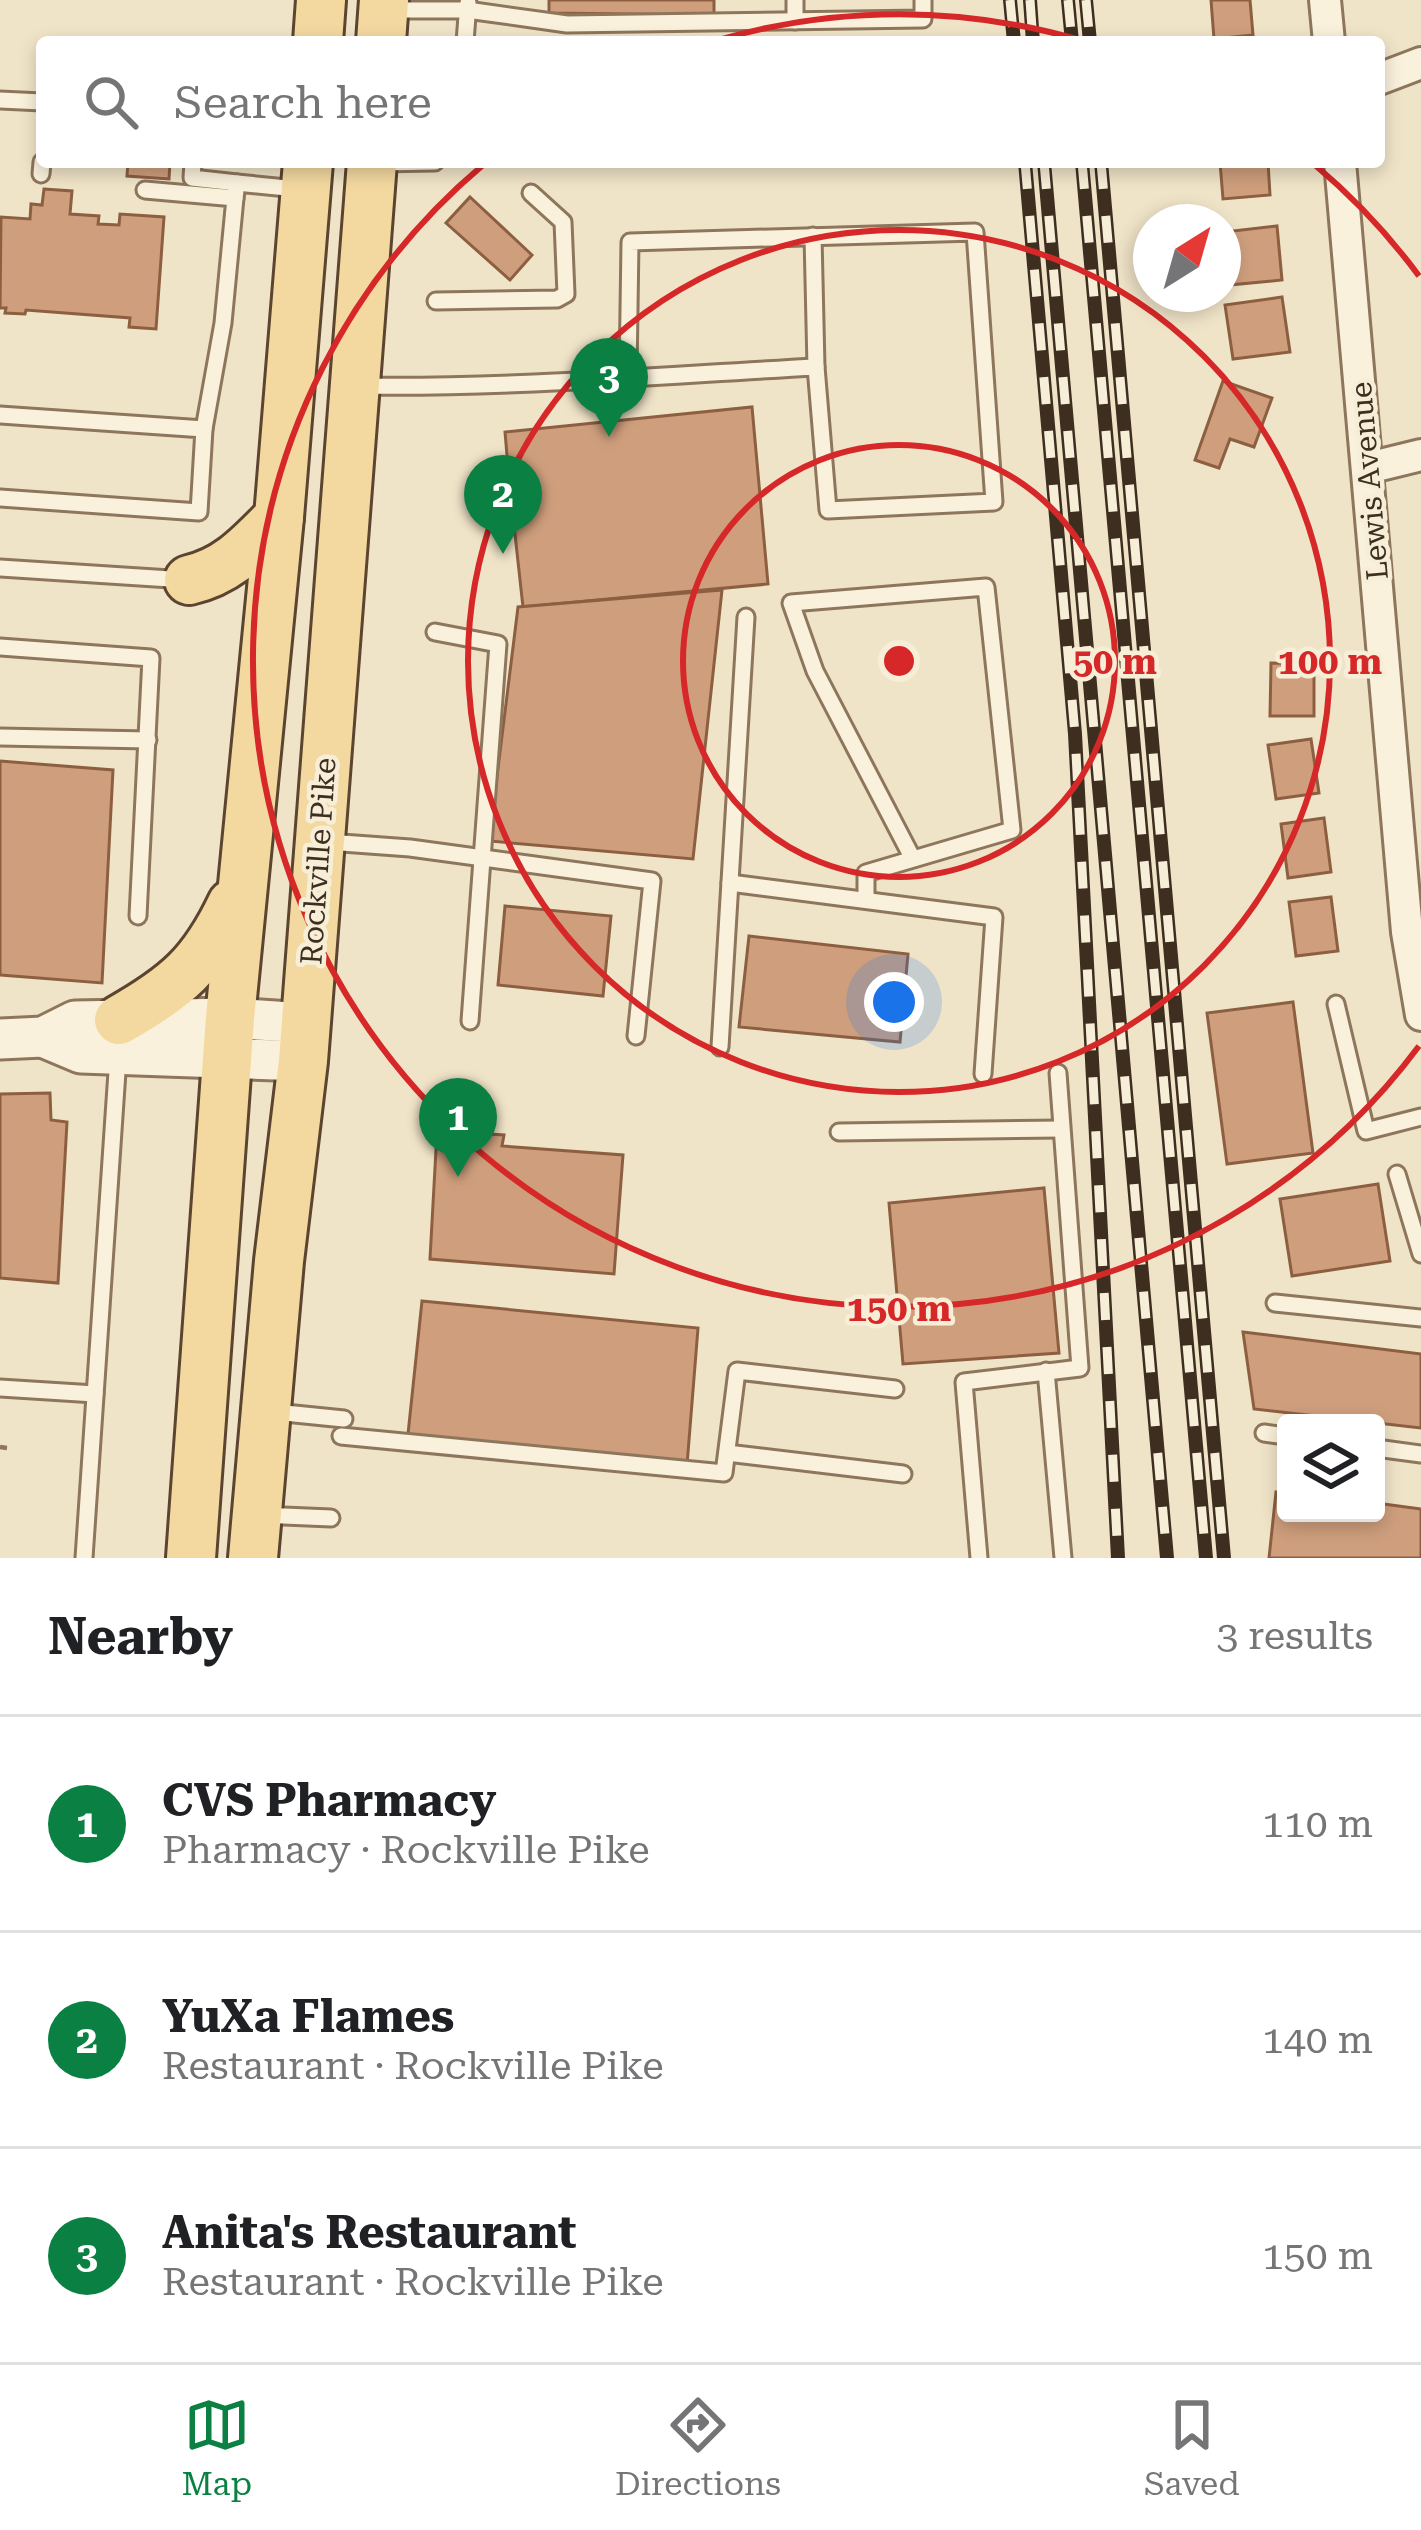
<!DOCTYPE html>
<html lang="en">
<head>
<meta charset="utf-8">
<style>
	:root { --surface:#fff; --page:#f6f6f6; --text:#202124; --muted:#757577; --line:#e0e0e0; --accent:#0b8043 }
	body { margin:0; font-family:"Roboto Serif",serif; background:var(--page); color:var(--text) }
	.controls { position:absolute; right:36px; bottom:36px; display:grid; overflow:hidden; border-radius:12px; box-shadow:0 6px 18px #0003 }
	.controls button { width:108px; height:108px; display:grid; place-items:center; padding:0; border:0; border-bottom:3px solid var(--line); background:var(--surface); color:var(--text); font:60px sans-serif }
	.compass { position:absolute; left:1133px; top:204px; width:108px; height:108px; border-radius:50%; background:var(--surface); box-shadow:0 6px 18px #0003; rotate:37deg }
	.you { position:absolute; left:894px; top:1002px; width:42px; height:42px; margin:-30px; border:9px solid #fff; border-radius:50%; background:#1a73e8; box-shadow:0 0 0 18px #1a73e833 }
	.badge { display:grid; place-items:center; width:78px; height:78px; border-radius:50%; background:var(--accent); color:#fff; font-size:39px; font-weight:700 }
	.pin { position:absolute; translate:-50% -99px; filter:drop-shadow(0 3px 6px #0008) }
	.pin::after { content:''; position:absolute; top:63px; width:42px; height:36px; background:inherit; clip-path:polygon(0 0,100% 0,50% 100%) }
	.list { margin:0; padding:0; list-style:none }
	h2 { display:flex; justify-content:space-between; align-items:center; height:156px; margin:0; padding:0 48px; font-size:51px }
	h2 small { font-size:39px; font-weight:400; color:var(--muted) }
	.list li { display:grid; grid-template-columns:78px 1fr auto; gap:36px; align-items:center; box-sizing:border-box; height:216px; padding:0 48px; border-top:3px solid var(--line) }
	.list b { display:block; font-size:45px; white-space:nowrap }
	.list p { margin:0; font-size:39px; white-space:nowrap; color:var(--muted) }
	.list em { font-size:39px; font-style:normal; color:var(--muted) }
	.icon { flex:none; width:66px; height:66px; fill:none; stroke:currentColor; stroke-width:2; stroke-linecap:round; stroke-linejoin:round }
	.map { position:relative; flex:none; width:1421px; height:1558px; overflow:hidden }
	.search { position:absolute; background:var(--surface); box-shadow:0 6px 18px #0003; left:36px; right:36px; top:36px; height:132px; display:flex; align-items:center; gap:30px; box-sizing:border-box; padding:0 42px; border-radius:12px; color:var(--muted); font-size:45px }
	.sheet { height:804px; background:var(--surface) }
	nav { display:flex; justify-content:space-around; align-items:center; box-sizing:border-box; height:168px; border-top:3px solid var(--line); background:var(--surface); font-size:33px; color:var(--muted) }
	nav a { display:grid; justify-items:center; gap:6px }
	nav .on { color:var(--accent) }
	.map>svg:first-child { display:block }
</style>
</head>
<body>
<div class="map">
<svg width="1421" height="1558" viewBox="0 0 1421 1558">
	<rect width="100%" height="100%" fill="#f0e4c8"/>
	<!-- building -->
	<g fill="#cf9f7d" stroke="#8d5f41" stroke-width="3">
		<path d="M549,0h165v15l-165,-2z"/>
		<path d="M1211,0h39l3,35 -39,4z"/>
		<path d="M128,162h42l-1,17 -42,-3z"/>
		<path d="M1220,162h48l2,33 -47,4z"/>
		<path d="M44,189l28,2 -2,23 29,2 -1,8 21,1 1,-11 44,3 -8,112 -27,-2 1,-9 -104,-8 -1,4 -20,-1 1,-5h-6l1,-91 29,2 1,-15 11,1z"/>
		<path d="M470,197l62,58 -22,25 -64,-57z"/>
		<path d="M1277,226l5,54 -53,5 -5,-53z"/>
		<path d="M1282,297l8,55 -57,7 -8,-54z"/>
		<path d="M1223,381l49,17 -18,49 -24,-8 -11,29 -24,-8z"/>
		<path d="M752,407l16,177 -245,23 -11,-100 -11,1 -2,-29h10l-4,-47z"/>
		<path d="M722,590l-29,269 -204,-18 29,-234z"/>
		<path d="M1271,663l43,1v52h-44z"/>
		<path d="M1311,739l8,54 -43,6 -8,-54z"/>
		<path d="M0,761l113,9 -11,213 -102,-8z"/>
		<path d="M1324,818l7,54 -43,6 -7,-54z"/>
		<path d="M1331,897l7,54 -42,5 -7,-54z"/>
		<path d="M505,906l106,10 -8,80 -105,-11z"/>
		<path d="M749,936l159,18 -8,88 -161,-15z"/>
		<path d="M1293,1002l20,151 -86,11 -20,-151z"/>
		<path d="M50,1093l1,27 16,2 -9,161 -58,-5v-184z"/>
		<path d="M437,1131l67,4 -2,11 121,9 -9,119 -184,-15z"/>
		<path d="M1378,1184l12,77 -98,15 -12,-77z"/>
		<path d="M1044,1188l15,165 -156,11 -14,-161z"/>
		<path d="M422,1301l276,27 -11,137 -279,-31z"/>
		<path d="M1243,1332l178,22v74l-167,-19z"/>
		<path d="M1276,1492l10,1v20h90v-10l45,6v49h-152z"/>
	</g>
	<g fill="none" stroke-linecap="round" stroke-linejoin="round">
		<defs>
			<g id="service">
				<path d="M795,0v21"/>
				<path d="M392,10h75l100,14 356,-5v-19"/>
				<path d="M465,42l3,-39"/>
				<path d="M0,100l42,2"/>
				<path d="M193,162l-1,16 45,5"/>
				<path d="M378,163l57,-1"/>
				<path d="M41,174l1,-12"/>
				<path d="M145,190l90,8 -12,125 -19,106"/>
				<path d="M235,198l2,-15 60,6"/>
				<path d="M813,236l3,131"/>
				<path d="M436,301l121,-2 9,-5 -3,-72 -32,-29"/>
				<path d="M363,386c151,2 303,-11 453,-19l12,143 166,-8 -19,-270 -345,10 -2,135"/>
				<path d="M0,415l204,14 -5,83 -199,-14"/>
				<path d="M0,568l186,12"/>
				<path d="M435,632l63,12 -28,377"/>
				<path d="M0,647l151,11 -13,258"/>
				<path d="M0,737l148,3"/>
				<path d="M328,842l82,6 242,33 -16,155"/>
				<path d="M730,883l264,34 -11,157"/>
				<path d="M866,900v-27l146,-43 -26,-243 -195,16 24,68 98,188"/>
				<path d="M1336,1004l30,127 55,-14"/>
				<path d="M720,1047l26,-430"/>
				<path d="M839,1132l222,-3"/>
				<path d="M1397,1174l24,80"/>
				<path d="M1275,1303l146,15"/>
				<path d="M1046,1371l17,187"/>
				<path d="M0,1388l95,6"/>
				<path d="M275,1412l69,7"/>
				<path d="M1264,1433l22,3"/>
				<path d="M341,1436l383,37 13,-102 158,18"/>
				<path d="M1376,1448l45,6"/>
				<path d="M727,1453l176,21"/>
				<path d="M260,1515l71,3"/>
				<path d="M84,1558l34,-501"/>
				<path d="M979,1558l-15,-176 116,-14 -22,-295"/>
			</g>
			<g id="minor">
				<path d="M1325,0l4,42"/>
				<path d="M1379,79l42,-16"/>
				<path d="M1340,162l67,770 14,83"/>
				<path d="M1368,468l53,-13"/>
			</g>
			<g id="tertiary">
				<path d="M43,1037l38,16 222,8"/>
				<path d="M0,1039l43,-2 32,-16 155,-3 75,5"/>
			</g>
			<g id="primary">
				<path d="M318,42l3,-42"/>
				<path d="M381,42l3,-42"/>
				<path d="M189,580c40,-9 62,-35 90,-63"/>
				<path d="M119,1020c58,-33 84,-55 113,-116"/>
				<path d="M191,1558l39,-540 49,-501 29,-355"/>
				<path d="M253,1558l26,-297 24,-200 69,-899"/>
			</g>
		</defs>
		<!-- service casing -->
		<use href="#service" stroke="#8d765c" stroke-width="21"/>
		<!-- minor casing -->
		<use href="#minor" stroke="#8d765c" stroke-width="36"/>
		<!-- tertiary casing -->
		<use href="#tertiary" stroke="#8d765c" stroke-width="45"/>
		<!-- primary casing -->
		<use href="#primary" stroke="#5b4430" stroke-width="54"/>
		<!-- path -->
		<path stroke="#8d765c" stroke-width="4.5" stroke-dasharray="9 6" stroke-linecap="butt" d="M0,1447l7,1"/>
		<!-- service -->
		<use href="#service" stroke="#faf1dc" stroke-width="15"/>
		<!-- minor -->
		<use href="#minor" stroke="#faf1dc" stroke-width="30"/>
		<!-- tertiary -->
		<use href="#tertiary" stroke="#faf1dc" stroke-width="39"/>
		<!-- primary -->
		<use href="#primary" stroke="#f3d9a0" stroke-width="48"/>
		<defs>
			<g id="rail">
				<path d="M1010,0l4,42"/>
				<path d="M1030,0l3,42"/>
				<path d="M1068,0l4,42"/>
				<path d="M1086,0l4,42"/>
				<path d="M1025,162l50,572 43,824"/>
				<path d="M1044,162l123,1396"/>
				<path d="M1082,162l124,1396"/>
				<path d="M1101,162l123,1396"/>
			</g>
		</defs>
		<!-- rail casing -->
		<use href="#rail" stroke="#3d2e20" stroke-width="14"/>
		<!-- rail -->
		<use href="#rail" stroke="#f7eed8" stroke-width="9" stroke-dasharray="27" stroke-linecap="butt"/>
	</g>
	<!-- distance rings -->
	<g fill="none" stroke="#d62828" stroke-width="6">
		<circle cx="899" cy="661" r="216"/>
		<circle cx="899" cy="661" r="431"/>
		<path d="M1419 1046A647 647 0 1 1 483 165M715 41A647 647 0 0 1 1083 41M1315 165A647 647 0 0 1 1419 276"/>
	</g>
	<g text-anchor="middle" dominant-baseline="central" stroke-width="9" stroke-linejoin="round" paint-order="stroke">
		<!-- street labels -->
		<g font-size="30" fill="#3d2e20" stroke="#f7eed8">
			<text transform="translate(1369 481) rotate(-95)">Lewis Avenue</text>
			<text transform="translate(318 861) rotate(-86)">Rockville Pike</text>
		</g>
	</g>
	<circle cx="899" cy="661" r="18" fill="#d62828" stroke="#f7eed8" stroke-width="6"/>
	<g font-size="36" text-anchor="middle" font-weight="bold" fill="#d62828" stroke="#f7eed8" stroke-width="9" stroke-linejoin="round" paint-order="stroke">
		<text x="1115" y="674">50 m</text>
		<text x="1330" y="674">100 m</text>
		<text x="899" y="1321">150 m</text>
	</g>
</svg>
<div class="controls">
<button><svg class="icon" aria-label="layers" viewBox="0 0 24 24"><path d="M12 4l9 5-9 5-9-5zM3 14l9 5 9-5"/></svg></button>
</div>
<svg class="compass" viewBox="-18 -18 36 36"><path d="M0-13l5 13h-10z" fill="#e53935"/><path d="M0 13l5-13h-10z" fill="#757577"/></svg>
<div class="you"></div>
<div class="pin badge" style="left:458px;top:1177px">1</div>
<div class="pin badge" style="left:503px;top:554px">2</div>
<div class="pin badge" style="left:609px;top:437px">3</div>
<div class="search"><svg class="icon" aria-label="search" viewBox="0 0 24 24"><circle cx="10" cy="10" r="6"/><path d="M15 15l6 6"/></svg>Search here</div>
</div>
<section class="sheet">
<h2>Nearby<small>3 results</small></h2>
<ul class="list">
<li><span class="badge">1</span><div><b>CVS Pharmacy</b><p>Pharmacy · Rockville Pike</p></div><em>110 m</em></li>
<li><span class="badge">2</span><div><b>YuXa Flames</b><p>Restaurant · Rockville Pike</p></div><em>140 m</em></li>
<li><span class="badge">3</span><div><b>Anita's Restaurant</b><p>Restaurant · Rockville Pike</p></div><em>150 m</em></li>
</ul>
</section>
<nav>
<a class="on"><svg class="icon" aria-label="map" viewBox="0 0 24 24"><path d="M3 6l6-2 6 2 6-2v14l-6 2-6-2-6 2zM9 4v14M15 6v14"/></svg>Map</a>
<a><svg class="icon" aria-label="directions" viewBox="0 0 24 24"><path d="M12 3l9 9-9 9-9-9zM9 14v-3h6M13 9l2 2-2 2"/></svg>Directions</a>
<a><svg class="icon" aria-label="saved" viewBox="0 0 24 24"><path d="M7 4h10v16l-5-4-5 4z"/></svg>Saved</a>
</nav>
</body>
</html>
